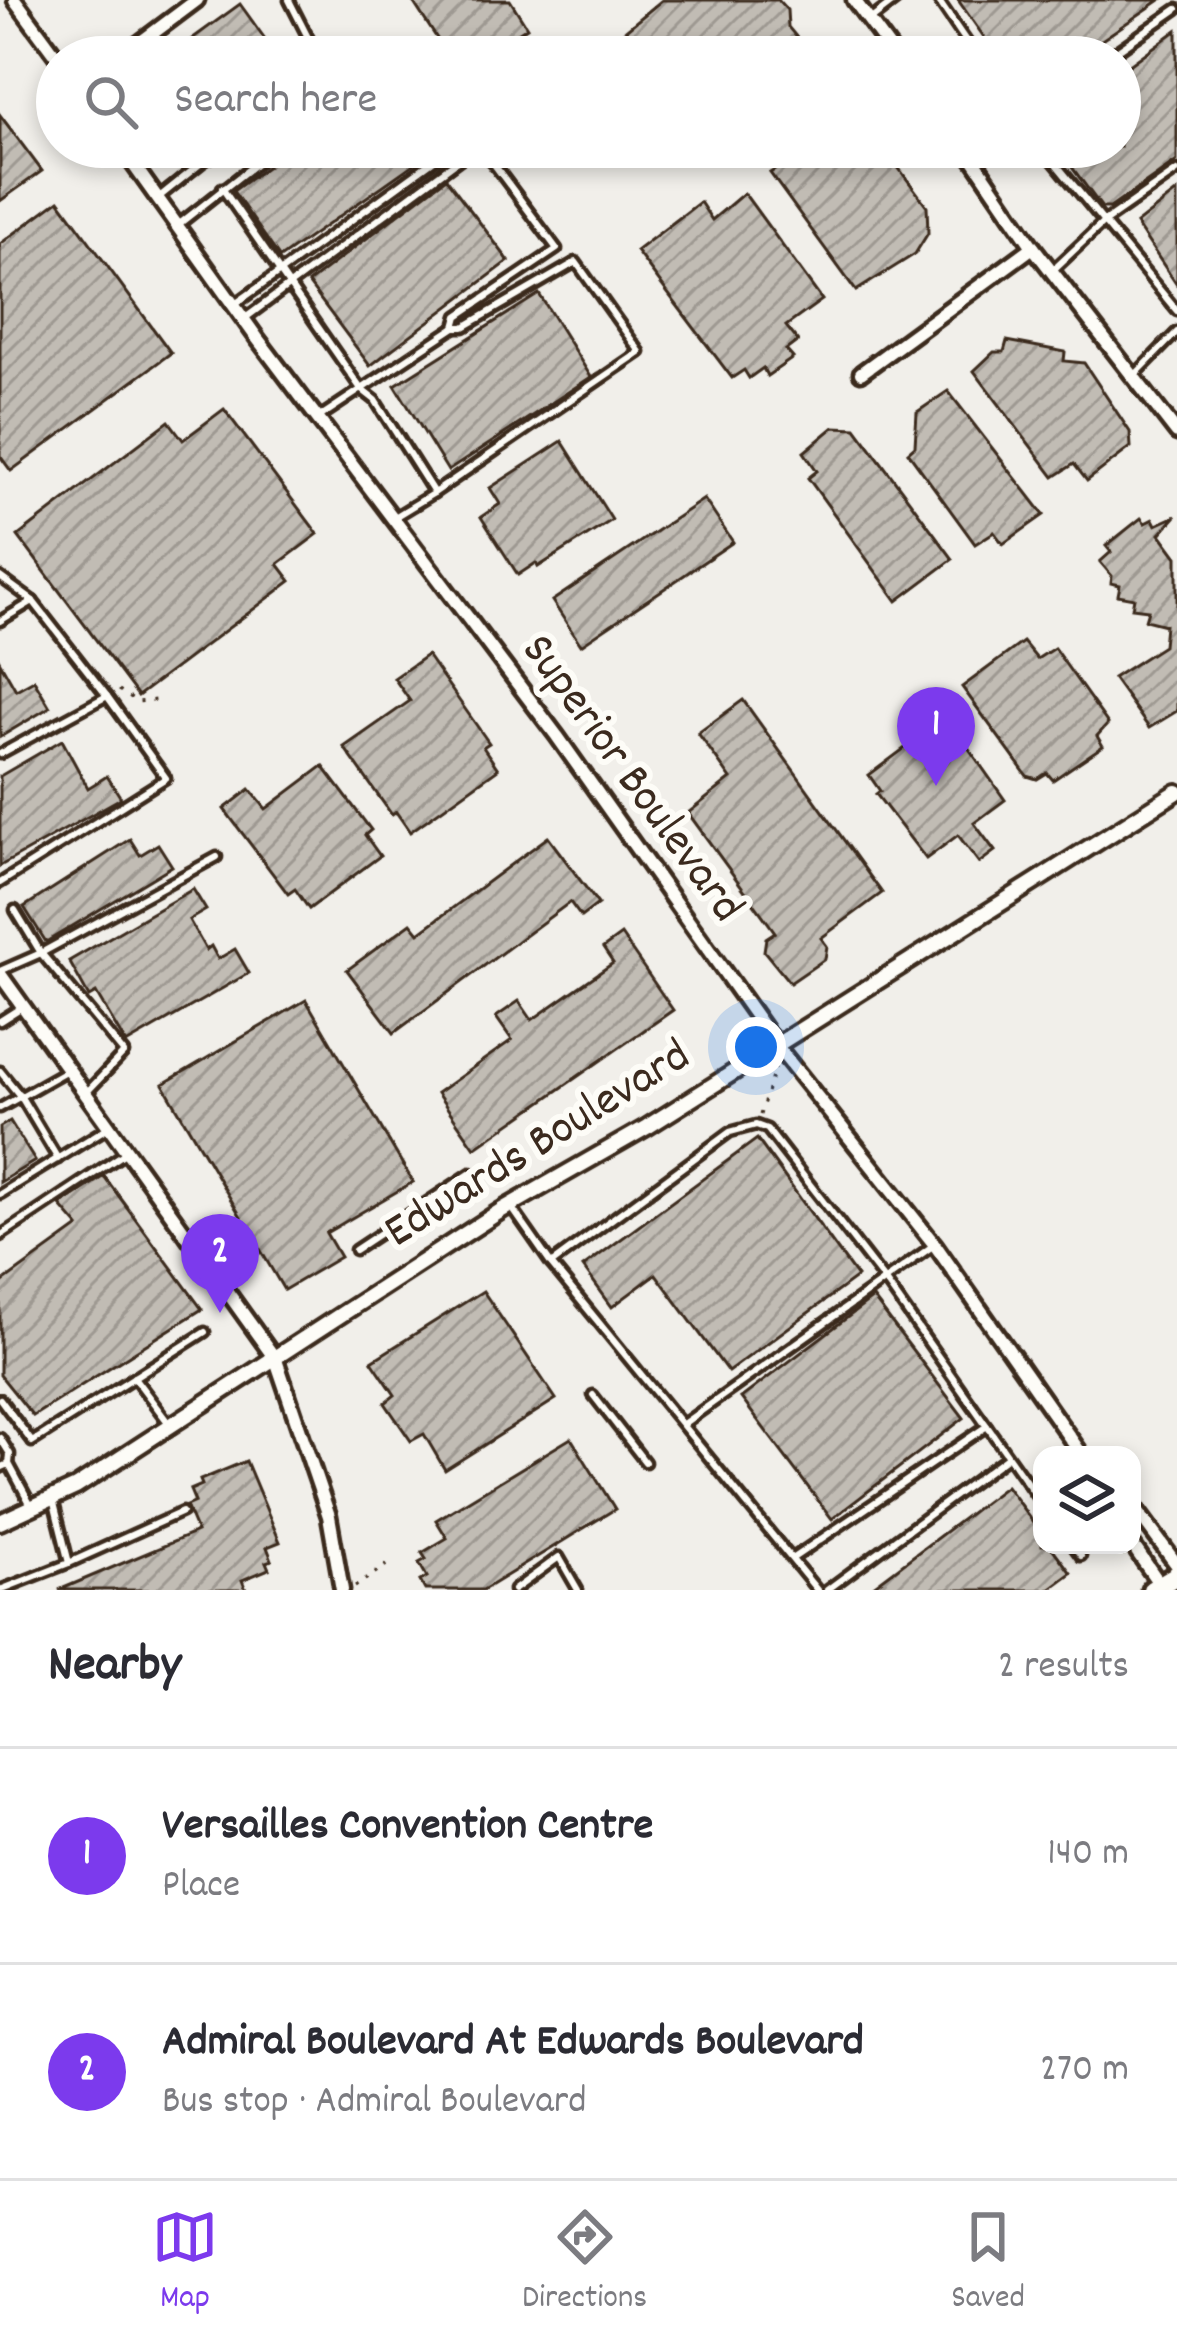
<!DOCTYPE html>
<html lang="en">
<head>
<meta charset="utf-8">
<style>
	:root { --surface:#fff; --page:#f7f7f7; --text:#2b2b33; --muted:#7c7c81; --line:#e1e1e2; --accent:#7c3aed }
	body { margin:0; font-family:Dekko,sans-serif; background:var(--page); color:var(--text) }
	.controls { position:absolute; right:36px; bottom:36px; display:grid; overflow:hidden; border-radius:24px; box-shadow:0 6px 18px #0003 }
	.controls button { width:108px; height:108px; display:grid; place-items:center; padding:0; border:0; border-bottom:3px solid var(--line); background:var(--surface); color:var(--text); font:60px sans-serif }
	.you { position:absolute; left:756px; top:1047px; width:42px; height:42px; margin:-30px; border:9px solid #fff; border-radius:50%; background:#1a73e8; box-shadow:0 0 0 18px #1a73e833 }
	.badge { display:grid; place-items:center; width:78px; height:78px; border-radius:50%; background:var(--accent); color:#fff; font-size:39px; font-weight:700 }
	.pin { position:absolute; translate:-50% -99px; filter:drop-shadow(0 3px 6px #0008) }
	.pin::after { content:''; position:absolute; top:63px; width:42px; height:36px; background:inherit; clip-path:polygon(0 0,100% 0,50% 100%) }
	.list { margin:0; padding:0; list-style:none }
	h2 { display:flex; justify-content:space-between; align-items:center; height:156px; margin:0; padding:0 48px; font-size:51px }
	h2 small { font-size:39px; font-weight:400; color:var(--muted) }
	.list li { display:grid; grid-template-columns:78px 1fr auto; gap:36px; align-items:center; box-sizing:border-box; height:216px; padding:0 48px; border-top:3px solid var(--line) }
	.list b { display:block; font-size:45px; white-space:nowrap }
	.list p { margin:0; font-size:39px; white-space:nowrap; color:var(--muted) }
	.list em { font-size:39px; font-style:normal; color:var(--muted) }
	.icon { flex:none; width:66px; height:66px; fill:none; stroke:currentColor; stroke-width:2; stroke-linecap:round; stroke-linejoin:round }
	.map { position:relative; flex:none; width:1177px; height:1590px; overflow:hidden }
	.search { position:absolute; background:var(--surface); box-shadow:0 6px 18px #0003; left:36px; right:36px; top:36px; height:132px; display:flex; align-items:center; gap:30px; box-sizing:border-box; padding:0 42px; border-radius:66px; color:var(--muted); font-size:45px }
	.sheet { height:588px; background:var(--surface) }
	nav { display:flex; justify-content:space-around; align-items:center; box-sizing:border-box; height:168px; border-top:3px solid var(--line); background:var(--surface); font-size:33px; color:var(--muted) }
	nav a { display:grid; justify-items:center; gap:6px }
	nav .on { color:var(--accent) }
	.map>svg:first-child { display:block }
</style>
</head>
<body>
<div class="map">
<svg width="1177" height="1590" viewBox="0 0 1177 1590">
	<defs>
		<pattern id="building-hatch" width="6" height="6" patternUnits="userSpaceOnUse" patternTransform="scale(3)"><rect width="6" height="6" fill="#c1bcb4"/><path d="M-1 1l2-2M0 6l6-6M5 7l2-2" fill="none" stroke="#9e9992"/></pattern>
	</defs>
	<rect width="100%" height="100%" fill="#f1efea"/>
	<filter id="ink" filterUnits="userSpaceOnUse"><feTurbulence type="fractalNoise" baseFrequency=".00833" numOctaves="2"/><feDisplacementMap in="SourceGraphic" scale="24" xChannelSelector="R" yChannelSelector="G"/><feConvolveMatrix kernelMatrix="1 2 1 2 8 2 1 2 1" color-interpolation-filters="sRGB"/></filter>
	<g filter="url(#ink)">
		<!-- building -->
		<g fill="url(#building-hatch)" stroke="#3b2a1e" stroke-width="3">
			<path d="M412,0h98l17,27 -46,30h-32z"/>
			<path d="M662,0h116l9,10 1,17 15,18 -16,12h-194z"/>
			<path d="M958,0h202l-83,57h-79z"/>
			<path d="M240,4l38,53h-111z"/>
			<path d="M1177,30v131l-67,47h-8l-45,-61h63v-75z"/>
			<path d="M0,115l42,56 -42,30z"/>
			<path d="M294,147h144l-158,111 -47,-67z"/>
			<path d="M798,147h85l44,59 1,27 -13,21 -59,37 -86,-118 32,-20z"/>
			<path d="M446,178l63,83 -139,105 -62,-83z"/>
			<path d="M1177,192v93l-41,-61z"/>
			<path d="M744,193l78,107 -36,26 12,15 -12,9 7,8 -26,18 -4,-8 -14,10 -5,-8 -12,8 -96,-127 64,-49 12,18z"/>
			<path d="M59,200l112,153 -160,118 -11,-15v-212z"/>
			<path d="M539,294l52,83 -143,94 -53,-86z"/>
			<path d="M1007,341l58,11 -1,9 20,2 46,69 1,15 -44,34 -13,-17 -20,13 -80,-106 20,-19h10z"/>
			<path d="M948,391l96,124 -41,29 -9,-12 -19,12 -67,-92 7,-6 2,-34z"/>
			<path d="M224,409l94,125 -40,30 13,17 -153,115 -120,-160 151,-115 14,19z"/>
			<path d="M834,427l22,1 97,131 -56,42 -89,-123 9,-7 -13,-19z"/>
			<path d="M562,441l50,79 -74,47 -2,-4 -18,12 -37,-58 19,-13 -10,-16z"/>
			<path d="M704,499l29,43 -152,103 -29,-44z"/>
			<path d="M1176,516l-16,18 17,23v154l-28,17 -36,-50 50,-32 2,-21 -20,-5 3,-10 -16,-2 2,-10 -16,-3 2,-10 -9,-2 1,-7 -12,-14 11,-10 -5,-6 35,-28 4,5 8,-4 3,6z"/>
			<path d="M1023,642l14,17 17,-11 54,76 -11,12 6,10 -50,34 -6,-7 -10,6 -10,-3 -65,-89z"/>
			<path d="M427,655l62,88 -6,4 15,22 -88,63 -14,-20 -4,3 -48,-68 66,-46 -16,-23z"/>
			<path d="M0,662l16,28 18,-10 16,27 -50,30z"/>
			<path d="M743,700l139,193 -61,45 6,8 -2,13 -35,24 -26,-32 2,-13 9,-6 -87,-119 43,-34 -33,-46z"/>
			<path d="M941,721l12,16 5,-4 47,67 -31,23 21,28 -16,12 -21,-28 -32,24 -50,-65 4,-3 -11,-16z"/>
			<path d="M62,740l26,48 19,-12 14,22 -121,68v-90z"/>
			<path d="M323,766l48,64 -6,5 15,21 -71,53 -14,-20 -7,5 -64,-85 26,-20 16,20z"/>
			<path d="M548,837l50,67 -17,13 -11,-15 -176,131 -47,-63 64,-47 8,10z"/>
			<path d="M130,839l10,16 18,-11 14,22 -126,76 -22,-35z"/>
			<path d="M193,889l13,21 -17,10 17,30 5,-4 7,13 17,-10 14,24 -123,71 -30,-51 -7,4 -20,-36z"/>
			<path d="M621,935l52,75 -198,138 -38,-55 75,-53 -16,-23 23,-16 13,19 81,-57 -10,-15z"/>
			<path d="M306,1000l107,182 -87,51 14,24 -56,33 -121,-206z"/>
			<path d="M10,1121l25,40 -35,21v-55z"/>
			<path d="M757,1139l100,138 -129,95 -72,-98 -44,33 -29,-40z"/>
			<path d="M104,1176l98,133 -169,107 -33,-41v-91l79,-57 -19,-22z"/>
			<path d="M483,1291l73,108 -111,71 -21,-36 -13,7 -26,-38 10,-8 -23,-34z"/>
			<path d="M873,1298l91,120 -132,101 -91,-121z"/>
			<path d="M571,1438l44,71 -132,81h-58l-5,-9 7,-4 -8,-14 7,-4 -4,-6 25,-15 -11,-18z"/>
			<path d="M246,1461l34,81 -13,5 5,13 -6,2 3,7 -27,11 4,10h-187l138,-58 -11,-26 9,-4 -5,-12 12,-5 -2,-5z"/>
			<path d="M1006,1486l36,48v11h8l21,28 -23,17h-180z"/>
		</g>
		<g fill="none" stroke-linecap="round" stroke-linejoin="round">
			<defs>
				<g id="service">
					<path d="M289,0l29,57"/>
					<path d="M938,0l39,57"/>
					<path d="M870,20l26,-20"/>
					<path d="M398,57l12,-9 7,9"/>
					<path d="M1108,57l69,-48"/>
					<path d="M1042,147l135,164"/>
					<path d="M204,161l24,-14"/>
					<path d="M978,164l16,-17"/>
					<path d="M222,188l58,84 -45,32"/>
					<path d="M158,198l46,-37 -11,-14"/>
					<path d="M178,225l99,-78"/>
					<path d="M1052,271l52,-49 73,-51"/>
					<path d="M244,319l232,-172"/>
					<path d="M1134,376l43,-44"/>
					<path d="M318,418l137,-91 3,-11 99,-67 -76,-102"/>
					<path d="M434,493l206,-141 -64,-90 -112,65h-9"/>
					<path d="M393,518l41,-25 -59,-93 -14,-11 -81,-117 172,-125"/>
					<path d="M0,577l33,24 74,95"/>
					<path d="M0,621l33,-20"/>
					<path d="M0,754l107,-58 59,82 -166,105"/>
					<path d="M15,910l26,43 176,-96"/>
					<path d="M0,971l41,-18 83,100 -38,40"/>
					<path d="M0,1021l22,-14"/>
					<path d="M0,1071l21,26 37,62"/>
					<path d="M0,1108l69,-39"/>
					<path d="M0,1194l107,-66"/>
					<path d="M512,1208l39,56 266,326"/>
					<path d="M0,1236l125,-83"/>
					<path d="M355,1250l116,-77"/>
					<path d="M551,1264l179,-132 26,-7 11,4 118,152 102,145 -194,132"/>
					<path d="M134,1377l36,48"/>
					<path d="M593,1395l52,67"/>
					<path d="M0,1399l32,43 173,-110"/>
					<path d="M683,1424l251,-179"/>
					<path d="M987,1426l55,78"/>
					<path d="M0,1438l10,16 -1,10"/>
					<path d="M0,1468l9,-4 22,41"/>
					<path d="M53,1499l16,64 113,-51"/>
					<path d="M1073,1545l8,11"/>
					<path d="M0,1590l69,-27"/>
					<path d="M514,1590l45,-33 19,33"/>
					<path d="M827,1590l180,-133"/>
				</g>
				<g id="minor">
					<path d="M15,0l42,57"/>
					<path d="M854,0l42,57"/>
					<path d="M121,57l76,-57"/>
					<path d="M121,147l136,191 300,398 219,309 159,200 147,210"/>
					<path d="M965,147l68,100 144,186"/>
					<path d="M861,373l172,-126"/>
					<path d="M0,974l276,386 53,156 13,74"/>
					<path d="M1132,1504l45,61"/>
					<path d="M1132,1544l31,45"/>
				</g>
				<path id="tertiary" d="M0,1522l76,-35 426,-277 145,-83 530,-335"/>
				<path id="primary" d="M1152,1590l25,-15"/>
			</defs>
			<!-- service casing -->
			<use href="#service" stroke="#3b2a1e" stroke-width="15"/>
			<!-- minor casing -->
			<use href="#minor" stroke="#3b2a1e" stroke-width="21"/>
			<!-- tertiary casing -->
			<use href="#tertiary" stroke="#3b2a1e" stroke-width="22"/>
			<!-- primary casing -->
			<use href="#primary" stroke="#3b2a1e" stroke-width="27"/>
			<!-- path -->
			<g stroke="#3b2a1e" stroke-width="3" stroke-dasharray="3 9" stroke-linecap="butt">
				<path d="M119,690l19,12 17,-2"/>
				<path d="M760,1115l15,-48"/>
				<path d="M355,1587l33,-23"/>
			</g>
			<!-- service -->
			<use href="#service" stroke="#fdfcf7" stroke-width="6"/>
			<!-- minor -->
			<use href="#minor" stroke="#fdfcf7" stroke-width="12"/>
			<!-- tertiary -->
			<use href="#tertiary" stroke="#fdfcf7" stroke-width="14"/>
			<!-- primary -->
			<use href="#primary" stroke="#fdfcf7" stroke-width="18"/>
		</g>
	</g>
	<g text-anchor="middle" dominant-baseline="central" stroke-width="12" stroke-linejoin="round" paint-order="stroke">
		<!-- street labels -->
		<g font-size="48" fill="#3b2a1e" stroke="#fdfcf7">
			<text transform="translate(630 780) rotate(54)">Superior Boulevard</text>
			<text transform="translate(539 1146) rotate(-32)">Edwards Boulevard</text>
		</g>
	</g>
</svg>
<div class="controls">
<button><svg class="icon" aria-label="layers" viewBox="0 0 24 24"><path d="M12 4l9 5-9 5-9-5zM3 14l9 5 9-5"/></svg></button>
</div>
<div class="you"></div>
<div class="pin badge" style="left:936px;top:786px">1</div>
<div class="pin badge" style="left:220px;top:1313px">2</div>
<div class="search"><svg class="icon" aria-label="search" viewBox="0 0 24 24"><circle cx="10" cy="10" r="6"/><path d="M15 15l6 6"/></svg>Search here</div>
</div>
<section class="sheet">
<h2>Nearby<small>2 results</small></h2>
<ul class="list">
<li><span class="badge">1</span><div><b>Versailles Convention Centre</b><p>Place</p></div><em>140 m</em></li>
<li><span class="badge">2</span><div><b>Admiral Boulevard At Edwards Boulevard</b><p>Bus stop · Admiral Boulevard</p></div><em>270 m</em></li>
</ul>
</section>
<nav>
<a class="on"><svg class="icon" aria-label="map" viewBox="0 0 24 24"><path d="M3 6l6-2 6 2 6-2v14l-6 2-6-2-6 2zM9 4v14M15 6v14"/></svg>Map</a>
<a><svg class="icon" aria-label="directions" viewBox="0 0 24 24"><path d="M12 3l9 9-9 9-9-9zM9 14v-3h6M13 9l2 2-2 2"/></svg>Directions</a>
<a><svg class="icon" aria-label="saved" viewBox="0 0 24 24"><path d="M7 4h10v16l-5-4-5 4z"/></svg>Saved</a>
</nav>
</body>
</html>
